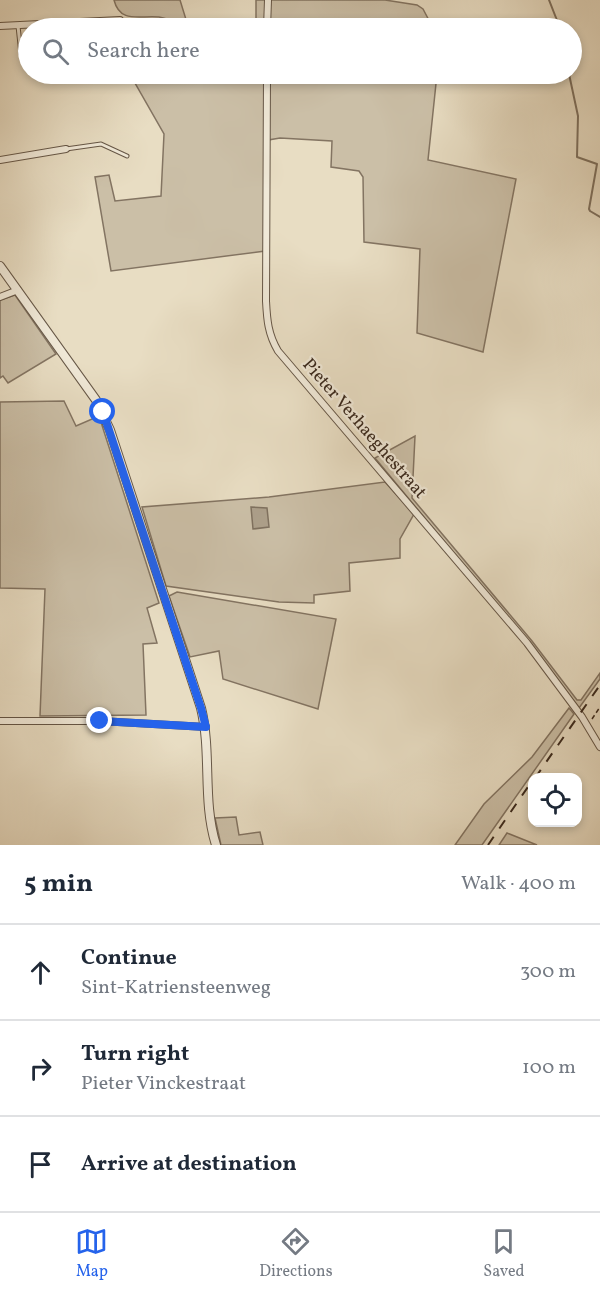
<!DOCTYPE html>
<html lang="en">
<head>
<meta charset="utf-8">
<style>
	:root { --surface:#fff; --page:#f6f6f7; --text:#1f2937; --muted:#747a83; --line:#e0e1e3; --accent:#2563eb }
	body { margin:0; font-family:Vollkorn,serif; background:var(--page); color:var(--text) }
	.controls { position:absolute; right:18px; bottom:18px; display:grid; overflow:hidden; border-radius:12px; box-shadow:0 3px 9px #0003 }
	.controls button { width:54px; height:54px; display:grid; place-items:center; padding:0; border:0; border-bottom:2px solid var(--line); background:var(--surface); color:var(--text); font:30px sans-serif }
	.stop { position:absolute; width:18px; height:18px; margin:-14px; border:4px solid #2563eb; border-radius:50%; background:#fff }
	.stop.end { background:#2563eb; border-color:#fff; box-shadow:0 2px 6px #0008 }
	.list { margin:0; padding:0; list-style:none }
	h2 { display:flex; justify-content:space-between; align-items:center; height:78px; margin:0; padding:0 24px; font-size:26px }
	h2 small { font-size:20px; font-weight:400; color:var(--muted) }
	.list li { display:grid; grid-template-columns:39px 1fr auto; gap:18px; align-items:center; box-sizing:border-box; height:96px; padding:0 24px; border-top:2px solid var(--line) }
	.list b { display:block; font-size:22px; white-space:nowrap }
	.list p { margin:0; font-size:20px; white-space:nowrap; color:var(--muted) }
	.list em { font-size:20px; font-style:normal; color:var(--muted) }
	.icon { flex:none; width:33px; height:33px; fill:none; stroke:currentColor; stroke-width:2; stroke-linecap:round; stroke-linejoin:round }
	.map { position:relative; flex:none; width:600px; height:845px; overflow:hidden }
	.search { position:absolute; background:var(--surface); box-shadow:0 3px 9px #0003; left:18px; right:18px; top:18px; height:66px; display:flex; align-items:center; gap:15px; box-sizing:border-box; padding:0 21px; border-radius:33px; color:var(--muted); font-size:22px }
	.sheet { height:366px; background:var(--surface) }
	nav { display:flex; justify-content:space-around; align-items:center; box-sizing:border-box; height:84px; border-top:2px solid var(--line); background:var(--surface); font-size:16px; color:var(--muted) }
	nav a { display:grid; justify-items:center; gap:3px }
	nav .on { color:var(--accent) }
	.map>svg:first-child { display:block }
</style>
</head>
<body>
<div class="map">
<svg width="600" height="845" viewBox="0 0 600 845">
	<rect width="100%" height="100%" fill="#e8ddc3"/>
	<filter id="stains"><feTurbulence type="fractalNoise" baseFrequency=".00333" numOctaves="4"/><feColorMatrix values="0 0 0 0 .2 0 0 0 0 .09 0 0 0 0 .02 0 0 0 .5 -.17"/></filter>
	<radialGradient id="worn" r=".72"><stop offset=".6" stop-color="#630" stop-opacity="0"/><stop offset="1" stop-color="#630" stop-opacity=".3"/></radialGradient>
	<!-- green -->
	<g fill="#cbbfa7" stroke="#837462" stroke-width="1.5">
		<path d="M114,0h66l8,26c-9,-3 -19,-7 -29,-9 -19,-2 -39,7 -45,-17z"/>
		<rect x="256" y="0" width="10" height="28"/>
		<path d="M270,0h115l32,5 6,4 10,19h-163z"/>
		<path d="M140,21l36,7h-37z"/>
		<path d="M136,74h128l1,177 -154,20 -16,-94 14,-2 6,26 46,-5 3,-62 -29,-51z"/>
		<path d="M269,74h168l-9,86 88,19 -33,173 -66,-19 3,-84 -56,-7 -1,-65 -4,-6 -28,-4 1,-26 -52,-3 -12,2z"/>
		<path d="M15,295l41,59 -48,29 -5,-7 -3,2v-78z"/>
		<path d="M64,401l12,25 23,-10 60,187 -12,5 10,35 -14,1 3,71 -106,1 5,-127 -45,-1v-186z"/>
		<path d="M415,436l-3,62 120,143 45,59h4l19,-27v6l-21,29 -48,-62 -156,-188z"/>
		<path d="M385,482l29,32 -14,25v19l-51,5 1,28 -36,4v8l-35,-1 -113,-16 -24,-79 127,-10z"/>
		<path d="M177,592l159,27 -18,90 -95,-30 -4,-28 -29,6 -21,-61z"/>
		<path d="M569,708l5,6 -92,131h-27l29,-41 48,-47z"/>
		<path d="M236,817l3,18 21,-3 3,13h-42l-6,-27z"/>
		<path d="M507,833l30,12h-38z"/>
	</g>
	<!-- water -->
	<path fill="#ada08b" stroke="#7f715f" stroke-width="1.5" d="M251,507l16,1 2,19 -16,2z"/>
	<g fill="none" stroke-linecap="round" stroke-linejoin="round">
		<!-- stream -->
		<g stroke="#7f715f" stroke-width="2">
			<path d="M549,0l11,28"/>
			<path d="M569,74l9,42 -1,41 20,7 -8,45 1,2 10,6"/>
		</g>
		<defs>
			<g id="service">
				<path d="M18,26l3,28"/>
				<path d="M66,149l35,-5 26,12"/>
			</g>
			<g id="minor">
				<path d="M0,26l120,-6"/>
				<path d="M267,28l1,-28"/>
				<path d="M267,74l-1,227c1,19 2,33 12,50l249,292 55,74 18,30"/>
				<path d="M0,160l66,-11"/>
				<path d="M0,297l18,-7"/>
				<path d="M0,721h100l106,6"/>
			</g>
			<path id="tertiary" d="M0,266l96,134 14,30 91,278c11,45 1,93 15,137"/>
		</defs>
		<!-- service casing -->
		<use href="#service" stroke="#665747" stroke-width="5"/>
		<!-- minor casing -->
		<use href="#minor" stroke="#665747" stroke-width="8"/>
		<!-- tertiary casing -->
		<use href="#tertiary" stroke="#665747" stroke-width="10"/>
		<!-- path -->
		<g stroke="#3b2a1e" stroke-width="1.5" stroke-dasharray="4.5 3" stroke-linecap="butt">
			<path d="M127,20h32l28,8"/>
			<path d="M592,719l8,-12"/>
		</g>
		<!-- service -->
		<use href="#service" stroke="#f0e9d8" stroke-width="3"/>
		<!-- minor -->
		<use href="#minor" stroke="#f0e9d8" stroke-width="6"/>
		<!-- tertiary -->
		<use href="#tertiary" stroke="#f0e9d8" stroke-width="8"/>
		<!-- rail -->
		<g stroke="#3b2a1e" stroke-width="2" stroke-dasharray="10 10" stroke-linecap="butt">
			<path d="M535,778l65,-93"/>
			<path d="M488,845l44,-64"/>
		</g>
	</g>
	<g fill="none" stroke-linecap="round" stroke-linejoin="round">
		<!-- route -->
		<path stroke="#2563eb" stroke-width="8" d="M100,721l106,6 -5,-19 -98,-296"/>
	</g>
	<g text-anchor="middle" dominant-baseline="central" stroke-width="4.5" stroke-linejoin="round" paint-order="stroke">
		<!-- street labels -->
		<g font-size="18" fill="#3b2a1e" stroke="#f0e9d8">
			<text transform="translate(364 429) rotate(49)">Pieter Verhaeghestraat</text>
		</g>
	</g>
	<rect width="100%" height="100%" filter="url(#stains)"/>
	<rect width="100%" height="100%" fill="url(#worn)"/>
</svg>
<div class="controls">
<button><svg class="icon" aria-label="locate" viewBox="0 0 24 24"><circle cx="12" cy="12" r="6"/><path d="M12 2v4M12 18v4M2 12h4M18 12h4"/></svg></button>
</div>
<div class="stop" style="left:103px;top:412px"></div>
<div class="stop end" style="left:100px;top:721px"></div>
<div class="search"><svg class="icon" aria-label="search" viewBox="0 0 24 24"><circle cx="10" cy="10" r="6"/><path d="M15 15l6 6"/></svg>Search here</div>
</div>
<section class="sheet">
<h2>5 min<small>Walk · 400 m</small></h2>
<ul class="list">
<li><svg class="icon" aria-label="ahead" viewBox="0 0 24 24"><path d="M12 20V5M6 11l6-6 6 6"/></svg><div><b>Continue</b><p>Sint-Katriensteenweg</p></div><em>300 m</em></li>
<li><svg class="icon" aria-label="right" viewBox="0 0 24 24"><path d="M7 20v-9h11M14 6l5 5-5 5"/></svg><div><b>Turn right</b><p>Pieter Vinckestraat</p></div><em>100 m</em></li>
<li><svg class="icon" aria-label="arrive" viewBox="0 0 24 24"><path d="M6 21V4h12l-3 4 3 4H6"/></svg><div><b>Arrive at destination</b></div></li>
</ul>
</section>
<nav>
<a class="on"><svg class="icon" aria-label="map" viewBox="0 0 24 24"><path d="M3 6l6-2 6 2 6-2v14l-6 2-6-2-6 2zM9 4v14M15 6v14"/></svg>Map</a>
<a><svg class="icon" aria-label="directions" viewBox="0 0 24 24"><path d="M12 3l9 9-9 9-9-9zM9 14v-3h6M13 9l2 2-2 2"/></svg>Directions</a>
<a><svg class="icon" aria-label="saved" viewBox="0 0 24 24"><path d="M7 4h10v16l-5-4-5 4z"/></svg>Saved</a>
</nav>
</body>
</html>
